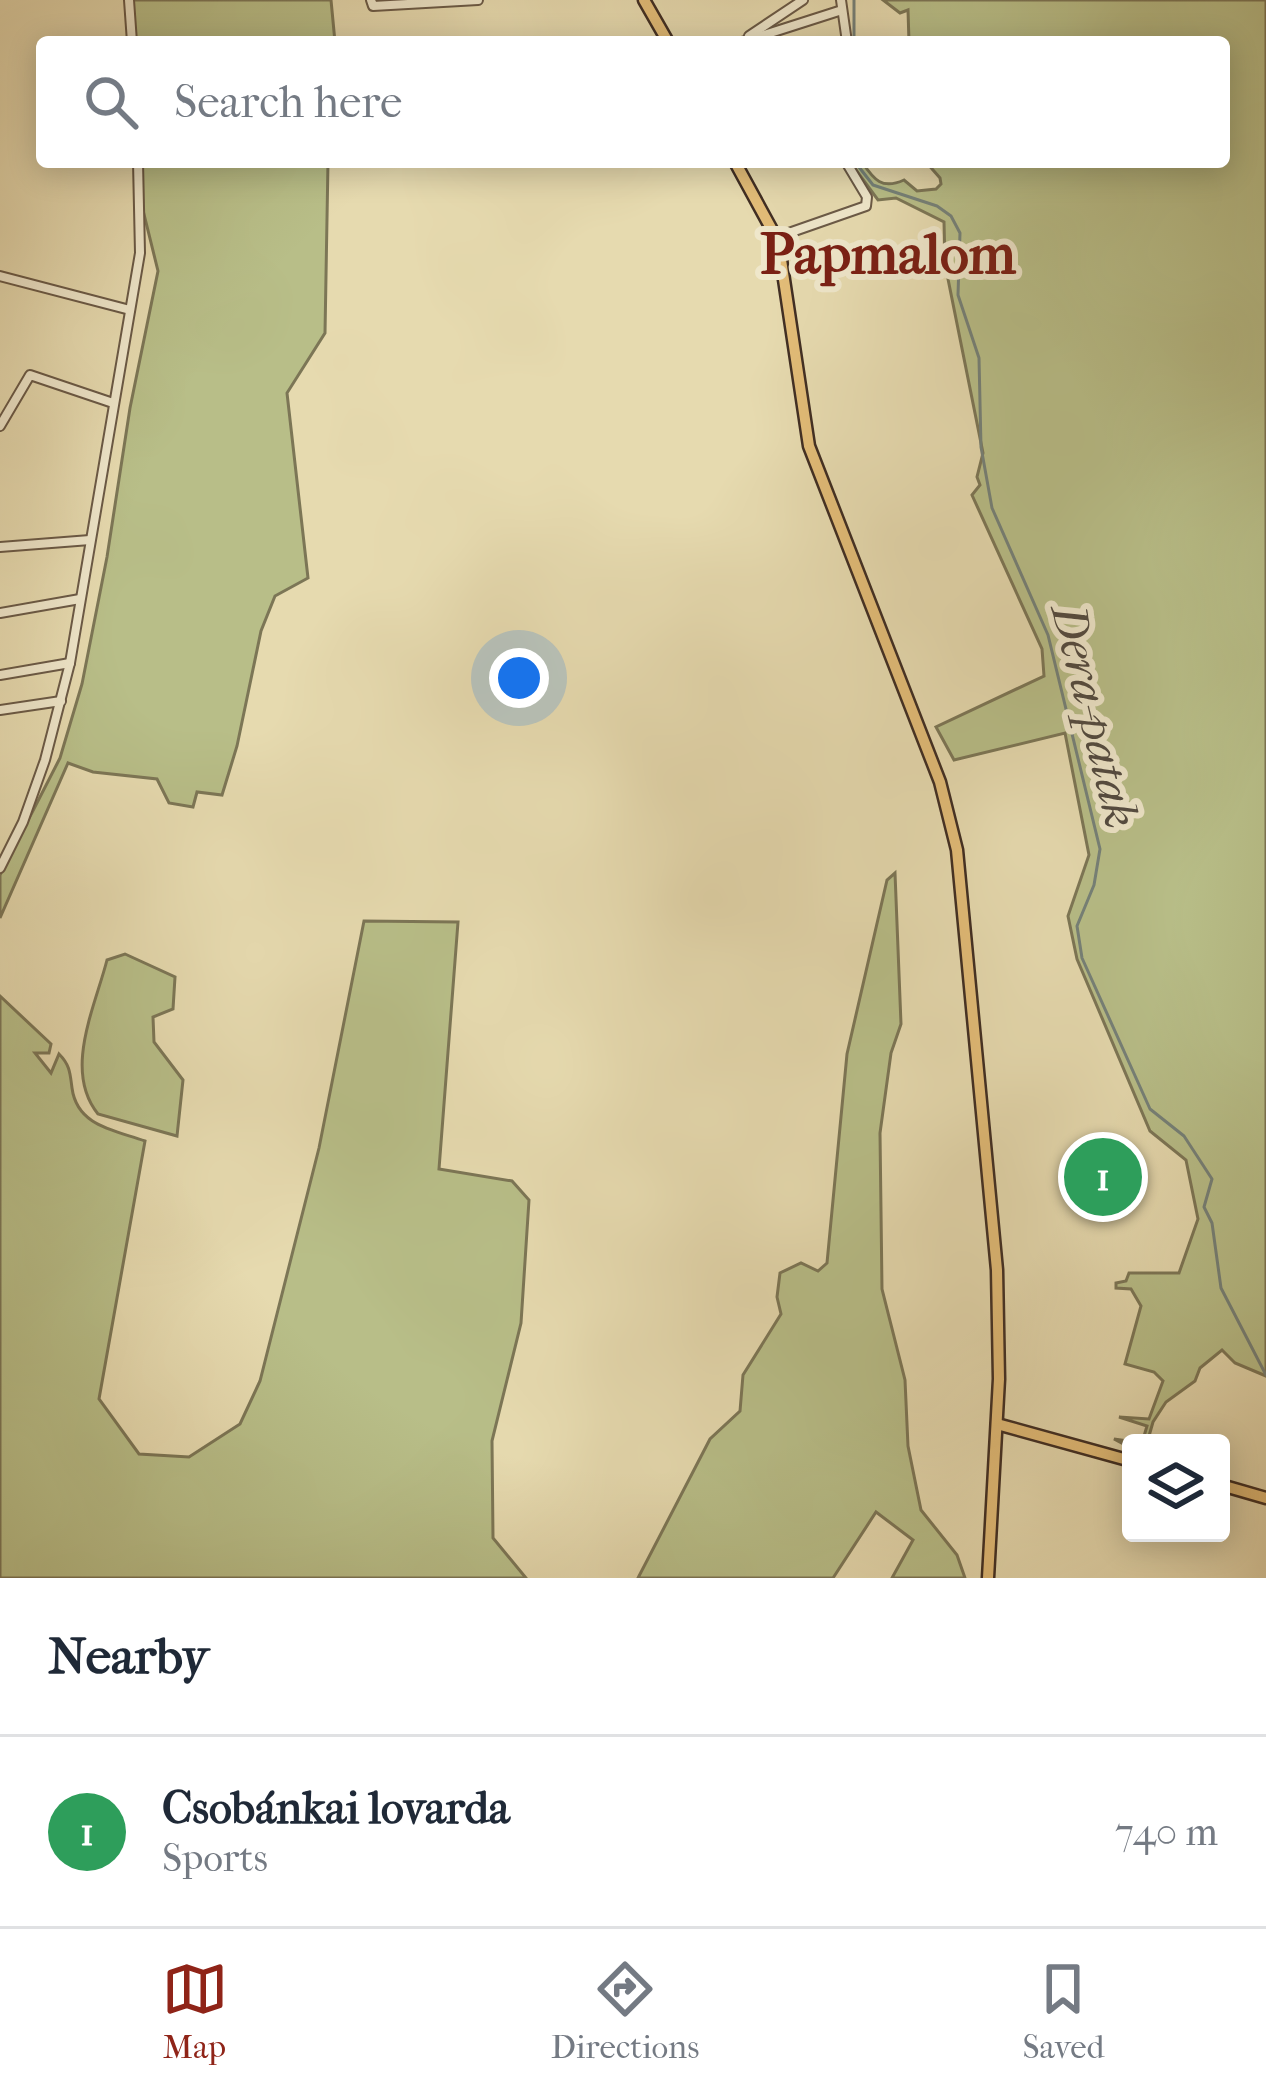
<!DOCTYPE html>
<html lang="en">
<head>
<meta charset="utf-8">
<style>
	:root { --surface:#fff; --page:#f6f6f7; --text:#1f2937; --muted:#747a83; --line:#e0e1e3; --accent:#8f2418 }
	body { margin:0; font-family:"IM FELL French Canon",serif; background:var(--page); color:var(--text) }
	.controls { position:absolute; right:36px; bottom:36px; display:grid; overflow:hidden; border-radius:12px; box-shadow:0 6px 30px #0003 }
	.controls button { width:108px; height:108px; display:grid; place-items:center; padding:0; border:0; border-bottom:3px solid var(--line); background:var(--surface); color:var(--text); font:60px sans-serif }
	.you { position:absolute; left:519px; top:678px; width:42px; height:42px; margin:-30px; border:9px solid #fff; border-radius:50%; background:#1a73e8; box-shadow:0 0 0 18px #1a73e833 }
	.badge { display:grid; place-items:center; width:78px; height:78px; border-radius:50%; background:var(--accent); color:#fff; font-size:39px; font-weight:700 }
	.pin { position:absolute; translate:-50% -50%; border:6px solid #fff; box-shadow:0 3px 12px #0006 }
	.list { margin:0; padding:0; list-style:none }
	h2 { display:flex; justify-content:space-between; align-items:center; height:156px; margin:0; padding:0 48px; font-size:51px }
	h2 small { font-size:39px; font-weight:400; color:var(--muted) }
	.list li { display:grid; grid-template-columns:78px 1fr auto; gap:36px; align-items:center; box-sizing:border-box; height:192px; padding:0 48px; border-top:3px solid var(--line) }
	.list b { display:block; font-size:45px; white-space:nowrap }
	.list p { margin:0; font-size:39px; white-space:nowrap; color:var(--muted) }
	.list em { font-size:39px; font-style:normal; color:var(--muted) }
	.icon { flex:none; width:66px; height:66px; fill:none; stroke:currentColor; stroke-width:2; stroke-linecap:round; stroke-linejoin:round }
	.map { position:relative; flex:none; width:1266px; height:1578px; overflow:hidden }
	.search { position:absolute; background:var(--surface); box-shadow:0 6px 30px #0003; left:36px; right:36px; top:36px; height:132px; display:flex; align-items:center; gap:30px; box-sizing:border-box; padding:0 42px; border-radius:12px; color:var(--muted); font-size:45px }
	.sheet { height:348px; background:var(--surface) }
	nav { display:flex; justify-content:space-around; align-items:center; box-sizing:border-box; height:168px; border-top:3px solid var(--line); background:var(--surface); font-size:33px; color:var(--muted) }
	nav a { display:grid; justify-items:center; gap:6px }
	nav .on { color:var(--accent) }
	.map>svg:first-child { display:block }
</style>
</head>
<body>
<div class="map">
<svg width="1266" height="1578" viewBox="0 0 1266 1578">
	<rect width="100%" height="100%" fill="#e6daaf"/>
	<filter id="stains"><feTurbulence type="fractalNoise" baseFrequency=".00167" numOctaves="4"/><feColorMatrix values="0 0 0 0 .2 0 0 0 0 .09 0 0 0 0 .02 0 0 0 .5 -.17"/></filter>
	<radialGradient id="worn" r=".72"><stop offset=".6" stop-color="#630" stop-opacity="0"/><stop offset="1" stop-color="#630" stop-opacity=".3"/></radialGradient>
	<!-- green -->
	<g fill="#b8be88" stroke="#7c7656" stroke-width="3">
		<path d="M131,0h200l4,42h-202z"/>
		<path d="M883,0h383v1376l-31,-13 -13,-13 -22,18 -5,13 -29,21 -13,20 -6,21h-16v5l-17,-9 28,4 5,-17 -28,-9 30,2 14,-38 -9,-9 -29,-8 16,-58 -10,-17 -15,-1v-5l10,-2 3,-8h50l19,-54 -12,-59 -36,-29 -73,-172 -9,-43 21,-61 -24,-122 -111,27 -18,-33 108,-51 -2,-27 -70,-154 8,-10 -3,-8 6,-24 -38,-189 -1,-42 -48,-24 -18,2 -28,-38h12c12,18 20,28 42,18l13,11 19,-2 5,-5 -1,-6 -14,-16h298v-120h-315l-1,-32 -8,3z"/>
		<path d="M139,162h189l-3,171 -38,60 21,185 -33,18 -14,35 -24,115 -15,49 -25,-3 -4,15 -24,-4 -12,-24 -64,-7 -25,-9 -68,155v-43l60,-117 22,-74 25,-127 23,-149 28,-137 -17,-69z"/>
		<path d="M895,873l6,151 -10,29 -11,80 2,156 23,91 3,66 13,64 36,45 8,23h-73l21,-38 -37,-28 -43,66h-195l72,-139 30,-28 3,-36 38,-61 -4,-17 3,-24 21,-10 17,8 9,-8 20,-209 40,-174z"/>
		<path d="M364,921l94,1 -19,247 73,12 17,19 -8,123 -29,118 1,97 33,40h-526v-582l51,48 -2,9h-14l16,20 8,-19c11,11 11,19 13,34 5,38 42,42 73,53l-46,258 40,55 50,3 51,-33 20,-43 59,-233z"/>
		<path d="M125,954l50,23 -2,32 -20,8 1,25 29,38 -6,56 -79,-22c-35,-43 -3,-107 9,-154z"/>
	</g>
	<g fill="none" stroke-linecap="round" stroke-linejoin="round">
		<!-- stream -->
		<g stroke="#758179" stroke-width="3">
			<path d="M854,42v-42"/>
			<path d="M855,162l18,23 64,21 14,10 9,17 -2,62 21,63 2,89 11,61 56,127 52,214 -6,36 -17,41 5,32 68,151 34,27 28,43 -8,28 8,16 9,65 45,87"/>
		</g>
		<defs>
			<g id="minor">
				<path d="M129,0l3,42"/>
				<path d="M371,0l2,6 105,-6"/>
				<path d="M841,0l6,42"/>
				<path d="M749,36l54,-36"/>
				<path d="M742,42l100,-32"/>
				<path d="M783,235l83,-29 1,-9 -21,-35"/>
				<path d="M0,276l130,34"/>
				<path d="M0,426l30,-51 83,28"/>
				<path d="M0,547l90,-7"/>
				<path d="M0,613l80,-14"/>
				<path d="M0,675l70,-12"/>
				<path d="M0,710l61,-9"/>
				<path d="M0,868l23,-46 22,-62 25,-97 70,-410 -2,-91"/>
			</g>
			<g id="major">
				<path d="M644,0l24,42"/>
				<path d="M735,162l37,68 8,23 29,193 131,336 17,68 40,420 2,109 -11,199"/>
				<path d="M997,1424l134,37"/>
				<path d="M1221,1485l45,13"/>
			</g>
		</defs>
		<!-- minor casing -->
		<use href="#minor" stroke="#6a5946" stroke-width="12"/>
		<!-- major casing -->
		<use href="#major" stroke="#402e23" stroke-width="15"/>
		<!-- minor -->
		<use href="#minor" stroke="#efe7cb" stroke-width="8"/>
		<!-- major -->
		<use href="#major" stroke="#e3bd78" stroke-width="10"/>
	</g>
	<g text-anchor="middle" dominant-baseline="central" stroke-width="12" stroke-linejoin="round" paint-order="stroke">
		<!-- water labels -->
		<g font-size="48" font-style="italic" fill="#524a40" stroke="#efe7cb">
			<text transform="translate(1095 716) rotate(76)">Dera-patak</text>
		</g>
		<!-- district labels -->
		<g font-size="57" font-weight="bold" fill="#7a1f14" stroke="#efe7cb">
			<text x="888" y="254">Papmalom</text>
		</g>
	</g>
	<rect width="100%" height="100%" filter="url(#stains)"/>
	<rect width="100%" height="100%" fill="url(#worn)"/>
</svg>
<div class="controls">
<button><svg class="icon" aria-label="layers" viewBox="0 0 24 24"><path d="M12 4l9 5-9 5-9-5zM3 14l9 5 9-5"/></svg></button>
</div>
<div class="you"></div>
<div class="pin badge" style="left:1103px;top:1177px;background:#2e9e5b">1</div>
<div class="search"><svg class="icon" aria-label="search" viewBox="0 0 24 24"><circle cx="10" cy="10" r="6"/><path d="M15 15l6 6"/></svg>Search here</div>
</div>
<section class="sheet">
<h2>Nearby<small></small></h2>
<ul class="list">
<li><span class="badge" style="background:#2e9e5b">1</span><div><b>Csobánkai lovarda</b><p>Sports</p></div><em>740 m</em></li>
</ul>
</section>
<nav>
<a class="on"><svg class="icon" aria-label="map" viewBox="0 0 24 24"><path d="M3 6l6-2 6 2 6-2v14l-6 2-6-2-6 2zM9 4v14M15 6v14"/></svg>Map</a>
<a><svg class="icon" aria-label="directions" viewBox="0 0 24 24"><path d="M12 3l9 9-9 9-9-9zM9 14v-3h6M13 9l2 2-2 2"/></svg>Directions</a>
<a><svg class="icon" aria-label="saved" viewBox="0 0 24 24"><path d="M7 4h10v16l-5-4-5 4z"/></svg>Saved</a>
</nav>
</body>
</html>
